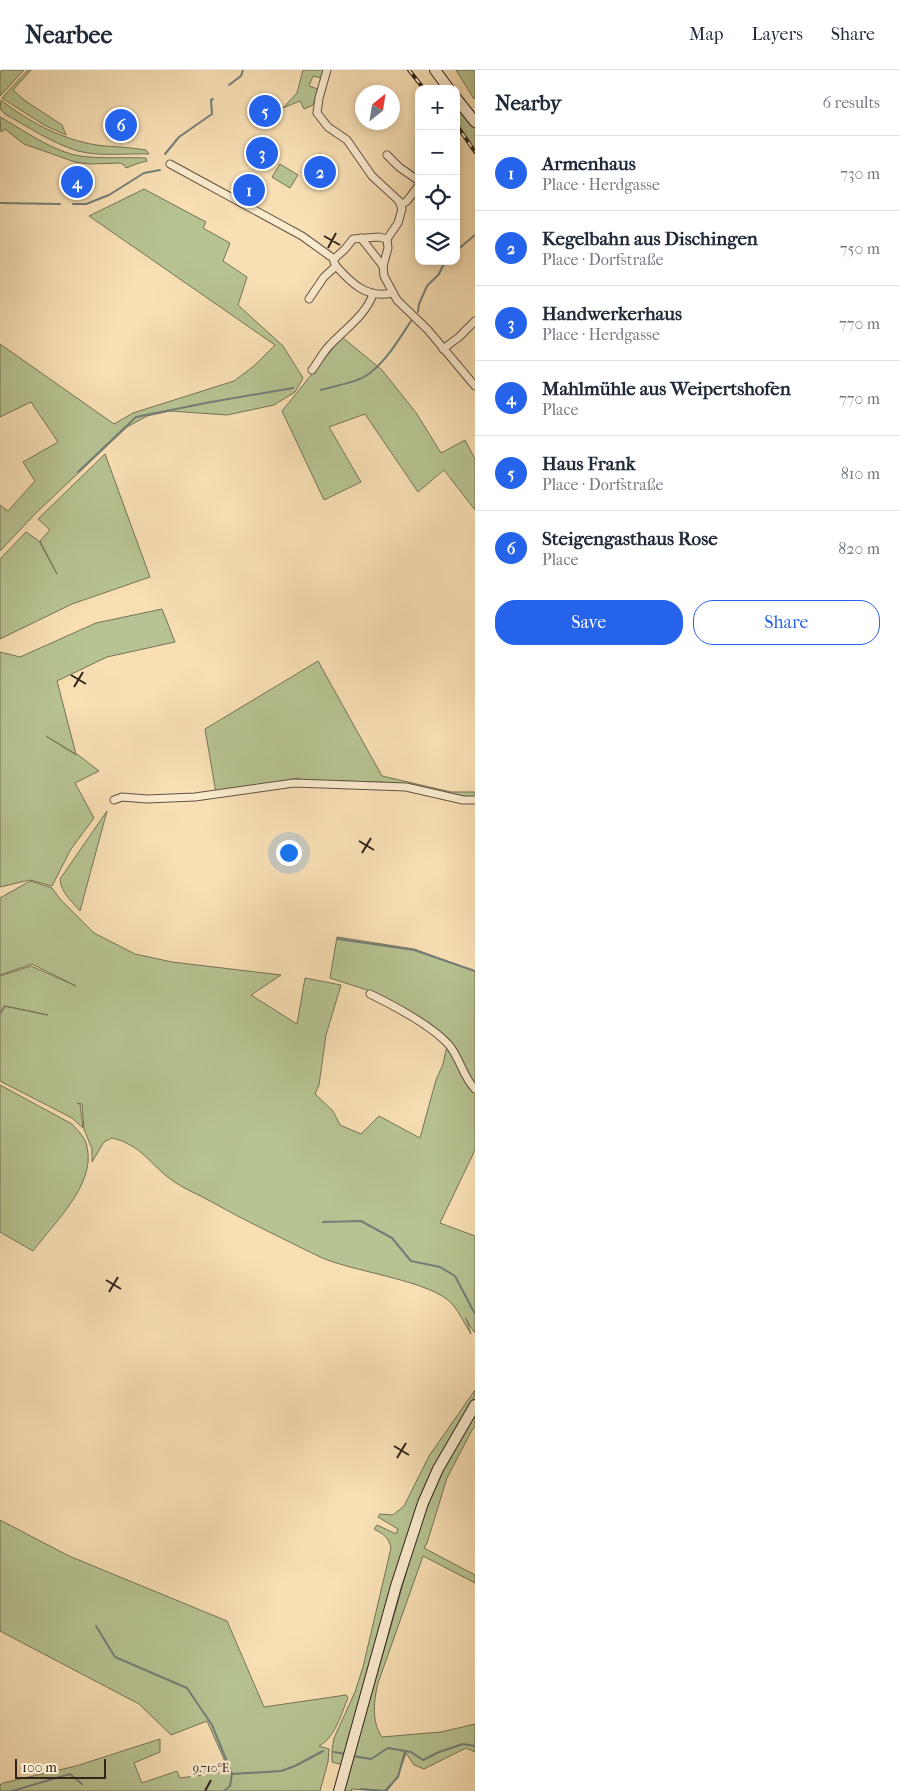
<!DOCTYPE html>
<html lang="en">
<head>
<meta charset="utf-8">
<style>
	:root { --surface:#fff; --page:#f2f2f3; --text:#1f2937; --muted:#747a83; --line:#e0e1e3; --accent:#2563eb }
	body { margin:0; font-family:"IM FELL French Canon",serif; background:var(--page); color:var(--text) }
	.controls { position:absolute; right:15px; top:15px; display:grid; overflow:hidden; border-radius:10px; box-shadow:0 2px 8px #0003 }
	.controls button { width:45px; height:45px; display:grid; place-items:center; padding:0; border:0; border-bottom:1px solid var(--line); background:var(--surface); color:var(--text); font:25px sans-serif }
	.compass { position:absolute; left:355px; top:15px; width:45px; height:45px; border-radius:50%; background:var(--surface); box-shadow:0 2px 8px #0003; rotate:30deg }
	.scale { position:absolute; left:15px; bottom:12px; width:91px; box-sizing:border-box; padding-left:5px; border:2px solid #30231c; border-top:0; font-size:14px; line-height:18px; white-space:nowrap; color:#30231c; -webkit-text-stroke:4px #faeace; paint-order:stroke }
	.you { position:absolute; left:288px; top:782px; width:18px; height:18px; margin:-12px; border:4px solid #fff; border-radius:50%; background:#1a73e8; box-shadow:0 0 0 8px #1a73e833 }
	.badge { display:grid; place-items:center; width:32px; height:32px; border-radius:50%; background:var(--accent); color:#fff; font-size:16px; font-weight:700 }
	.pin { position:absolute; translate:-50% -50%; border:2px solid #fff; box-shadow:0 1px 5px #0006 }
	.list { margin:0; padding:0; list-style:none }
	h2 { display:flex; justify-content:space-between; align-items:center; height:65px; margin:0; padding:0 20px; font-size:21px }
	h2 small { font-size:16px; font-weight:400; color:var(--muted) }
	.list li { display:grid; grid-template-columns:32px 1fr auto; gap:15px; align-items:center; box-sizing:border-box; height:75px; padding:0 20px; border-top:1px solid var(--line) }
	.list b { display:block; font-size:19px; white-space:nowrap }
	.list p { margin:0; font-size:16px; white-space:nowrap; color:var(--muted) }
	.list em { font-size:16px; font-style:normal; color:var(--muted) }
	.actions { display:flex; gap:10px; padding:15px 20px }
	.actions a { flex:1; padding:11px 0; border:1px solid var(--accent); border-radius:20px; text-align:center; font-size:18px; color:var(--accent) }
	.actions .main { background:var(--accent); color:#fff }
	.icon { flex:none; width:28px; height:28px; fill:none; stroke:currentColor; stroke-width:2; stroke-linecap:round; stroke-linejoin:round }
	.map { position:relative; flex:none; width:475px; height:1721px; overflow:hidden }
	header { display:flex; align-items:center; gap:30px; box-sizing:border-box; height:70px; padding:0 25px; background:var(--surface); border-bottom:1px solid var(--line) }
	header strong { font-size:24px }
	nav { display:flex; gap:28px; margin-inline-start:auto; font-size:18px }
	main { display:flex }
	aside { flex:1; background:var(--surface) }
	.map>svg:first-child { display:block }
</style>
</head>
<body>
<header>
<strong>Nearbee</strong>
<nav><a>Map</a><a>Layers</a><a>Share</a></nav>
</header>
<main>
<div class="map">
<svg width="475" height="1721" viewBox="0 0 475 1721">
	<rect width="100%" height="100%" fill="#f8dfb4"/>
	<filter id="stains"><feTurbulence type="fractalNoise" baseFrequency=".004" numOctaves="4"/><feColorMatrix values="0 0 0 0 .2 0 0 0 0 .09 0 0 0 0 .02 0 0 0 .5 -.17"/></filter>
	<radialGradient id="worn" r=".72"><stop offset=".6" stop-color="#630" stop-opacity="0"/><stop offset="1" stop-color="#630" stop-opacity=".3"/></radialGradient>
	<!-- green -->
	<g fill="#b7c392" stroke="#747357">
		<path d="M2,0h22l-24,26v-23z"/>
		<path d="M28,0h3l-18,20 11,10 38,25 4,10 -22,-10 -42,-27z"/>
		<path d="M303,0h21l-3,8 -8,-2 -4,10 9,3 -5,16 -9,4 -4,-8 -17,7 14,-15z"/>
		<path d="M456,0h19v27l-1,2z"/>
		<path d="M1,30c28,22 60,39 95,45 16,2 33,2 50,5l3,4c-23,-1 -48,3 -71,-3 -26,-8 -50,-24 -73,-37l-5,-5z"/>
		<path d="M456,33l19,25v22l-19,-29z"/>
		<path d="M0,47c23,13 54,35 80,39 22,3 44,1 66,2l1,3 -8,2 -13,5 -2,-3 -4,-2 -30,1 -15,-2 -51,-18 -19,-15 -4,3z"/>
		<path d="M280,94l18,11 -8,13 -18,-11z"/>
		<path d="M144,119l62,33 -3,6 27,15 -7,18 24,16 -9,28 45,41 20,32 -8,14 -21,13 -47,10 -57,-4 -23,5 -20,11 -92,87 -35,37v-46l8,6 27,-30 -12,-19 35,-20 -27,-40 -31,15v-73l114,80 19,-11 101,-32 20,-15 21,-21 -186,-129z"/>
		<path d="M342,267l40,33 35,44 24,39 24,-13 10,19v51l-31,-40 -26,22 -53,-78 -36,13 32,55 -37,18 -42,-89z"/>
		<path d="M105,384l45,123 -78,27 -72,35v-80l26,-27 13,9 18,33 -17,-33 10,-11 -12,-11z"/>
		<path d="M162,539l13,33 -68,15 -50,24 19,73 -30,-18 30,19 1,-1 22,17 -24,12 19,35 -23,31 -19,37 -22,-6 -30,7v-235l20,5 76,-34z"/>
		<path d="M318,591l64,115 69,16h24v5l-5,1 -54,-12 -34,-4 -81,-2 -3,-2 -82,15 -11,-64z"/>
		<path d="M107,741l-27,100c-8,-10 -19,-18 -20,-32z"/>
		<path d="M30,811l22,7 8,11 34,34 41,21 37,8 109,13 -30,20 46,29 8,-46 36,7 -15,50 -7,50 -4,9 18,17 7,14 21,9 18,-18 41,22 16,-58 7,-16 4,-18c10,15 13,35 28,46v58l-35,73 35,13v97l-6,-8 -3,-7 5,16c-6,-9 -11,-21 -18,-29 -20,-25 -103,-33 -135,-49 -36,-18 -73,-35 -108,-55 -12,-7 -26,-12 -37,-20 -23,-16 -31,-36 -61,-43l-8,4 -12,20v-13l-8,-20 -2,-25 -5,-1 3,1 3,24 -11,-10 -72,-37v-66l5,-9 43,9 -44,-9 -4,7v-37l31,-10 45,20 -44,-22 -32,11v-77z"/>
		<path d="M337,867l77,12 61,22v114l-16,-26 -8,-17 -81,-51 -40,-13z"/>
		<path d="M0,1015l72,39c6,7 14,14 15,23 9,37 -33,76 -54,104l-33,-19z"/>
		<path d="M475,1320c0,15 -14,28 -21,41 -19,32 -40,72 -46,110l-53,210 65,-226 21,-52 34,-59v13l-3,3 -25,48 -20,65 -3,5 51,27v8l-52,-27 -45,127c-4,17 -7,38 4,54l59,-5 34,-8v28l-9,-4 -42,21 -10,-4 -8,-12 -8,23 -11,15 -36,-2 1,2h-8l7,-24 -19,-5v-12l2,-12 21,-46 8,-25 28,-119c-2,-11 -8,-14 -17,-19l3,-4 19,9 2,-5 -20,-12 2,-3 13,1 11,-9 25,-50z"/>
		<path d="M0,1450l69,36 158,65 37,86 82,-12 2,3c-7,16 -13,40 -29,48l10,3 -1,13 -8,29h-320v-6l3,-2 73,-17 84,-27v13l-26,11 8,20 35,-12 3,7 37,-5 11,-5 -21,-47 -36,14 -32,-31 -139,-73z"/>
	</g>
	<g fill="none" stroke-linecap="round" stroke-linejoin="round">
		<!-- stream -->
		<g stroke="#747e7a" stroke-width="2">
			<path d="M229,15l12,-9 2,-6"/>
			<path d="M165,84l14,-17 33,-23 -1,-14 2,-1"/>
			<path d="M0,133l60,1"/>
			<path d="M73,134h13l23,-9 35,-22 16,-3"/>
			<path d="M456,181l19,-16"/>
			<path d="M418,242l1,-8 8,-18 12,-12 6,-13"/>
			<path d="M321,320c16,-5 36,-7 49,-17 17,-13 29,-34 41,-52"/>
			<path d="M78,402l58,-55 75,-15 82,-14"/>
			<path d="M338,869l76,11 61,21"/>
			<path d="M323,1152l38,-1 31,17 19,23 29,6 15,9 20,38"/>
			<path d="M96,1556l19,31 72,31 25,37 20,49"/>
			<path d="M334,1682l12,2"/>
			<path d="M353,1686l18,3 17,-11 23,4 12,8 16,-8 24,-8 12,2"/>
			<path d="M361,1719l24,2 13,-14 7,-26"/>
			<path d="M12,1721l58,-17 12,10"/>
			<path d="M224,1721l6,-5 2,-12 49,-3 14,-5 28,-15"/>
		</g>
		<defs>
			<g id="street">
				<path d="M327,0l-8,28 -2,15 11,14 19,13 25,36 27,25 3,8 -4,14 -11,16 1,9 -5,18 1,10 13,24 31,30 47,56"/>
				<path d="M387,85l12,12 20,14"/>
				<path d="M170,94l132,72 32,23v3l2,4c15,17 31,33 56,27"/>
				<path d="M401,135l6,-4 12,-16"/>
				<path d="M361,168l22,28"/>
				<path d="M334,189l11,-10 8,-10 26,-2 8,2"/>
				<path d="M309,229l15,-22 12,-11"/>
				<path d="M443,279l16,-12 16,-16"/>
				<path d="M312,300c6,-8 11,-18 18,-25 15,-16 36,-30 43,-51"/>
				<path d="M114,730l8,-3 25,2 48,-2 99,-14 112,4 57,13h12"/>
				<path d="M370,924c23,11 62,32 79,51 11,13 14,32 26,44"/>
			</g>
			<g id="secondary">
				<path d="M435,0l14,19"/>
				<path d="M456,28l19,24"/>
				<path d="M339,1721l57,-205 27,-83 15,-34 37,-64"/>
			</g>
		</defs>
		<!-- street casing -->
		<use href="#street" stroke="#625242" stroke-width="9"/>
		<!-- secondary casing -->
		<use href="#secondary" stroke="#30231c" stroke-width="12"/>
		<!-- street -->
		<use href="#street" stroke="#faeace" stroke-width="7"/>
		<!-- secondary -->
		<use href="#secondary" stroke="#faeace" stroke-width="10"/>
		<defs>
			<g id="rail">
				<path d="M409,0l15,19"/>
				<path d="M456,54l19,28"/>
			</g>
		</defs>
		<!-- rail casing -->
		<use href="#rail" stroke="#30231c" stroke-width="4"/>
		<!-- rail -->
		<use href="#rail" stroke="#faeace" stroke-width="2" stroke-dasharray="5.5" stroke-linecap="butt"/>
	</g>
	<!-- ticks -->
	<path fill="none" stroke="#30231c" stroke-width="2" d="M324,166l16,9M328,178l8,-15M71,605l15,9M74,617l9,-15M359,771l15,9M362,783l9,-15M106,1210l15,9M109,1222l9,-15M394,1376l15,9M397,1388l9,-15M205,1721l6,-11"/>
	<g font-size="12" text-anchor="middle" fill="#30231c" stroke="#faeace" stroke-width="5" stroke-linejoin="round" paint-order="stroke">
		<text x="211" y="1702">9.710°E</text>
	</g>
	<rect width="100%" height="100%" filter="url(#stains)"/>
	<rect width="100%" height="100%" fill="url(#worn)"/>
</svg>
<div class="controls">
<button>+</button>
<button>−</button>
<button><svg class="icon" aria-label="locate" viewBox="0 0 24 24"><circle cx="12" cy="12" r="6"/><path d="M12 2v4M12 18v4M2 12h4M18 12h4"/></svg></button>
<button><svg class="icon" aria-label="layers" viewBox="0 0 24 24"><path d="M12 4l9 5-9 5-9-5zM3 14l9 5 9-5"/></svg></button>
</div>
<svg class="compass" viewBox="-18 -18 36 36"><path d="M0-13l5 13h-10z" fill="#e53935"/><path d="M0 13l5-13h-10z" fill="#747a83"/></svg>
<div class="scale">100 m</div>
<div class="you"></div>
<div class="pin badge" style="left:249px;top:120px">1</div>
<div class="pin badge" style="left:320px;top:102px">2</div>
<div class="pin badge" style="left:262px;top:83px">3</div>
<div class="pin badge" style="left:77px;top:112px">4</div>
<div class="pin badge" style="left:265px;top:41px">5</div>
<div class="pin badge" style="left:121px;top:55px">6</div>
</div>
<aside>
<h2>Nearby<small>6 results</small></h2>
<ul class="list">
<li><span class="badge">1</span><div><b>Armenhaus</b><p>Place · Herdgasse</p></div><em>730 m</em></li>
<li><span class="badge">2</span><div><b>Kegelbahn aus Dischingen</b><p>Place · Dorfstraße</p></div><em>750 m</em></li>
<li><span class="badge">3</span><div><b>Handwerkerhaus</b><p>Place · Herdgasse</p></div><em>770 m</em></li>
<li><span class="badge">4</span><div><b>Mahlmühle aus Weipertshofen</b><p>Place</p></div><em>770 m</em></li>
<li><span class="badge">5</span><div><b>Haus Frank</b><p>Place · Dorfstraße</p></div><em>810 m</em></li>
<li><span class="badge">6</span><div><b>Steigengasthaus Rose</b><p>Place</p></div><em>820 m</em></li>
</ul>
<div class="actions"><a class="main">Save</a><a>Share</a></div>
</aside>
</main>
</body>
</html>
